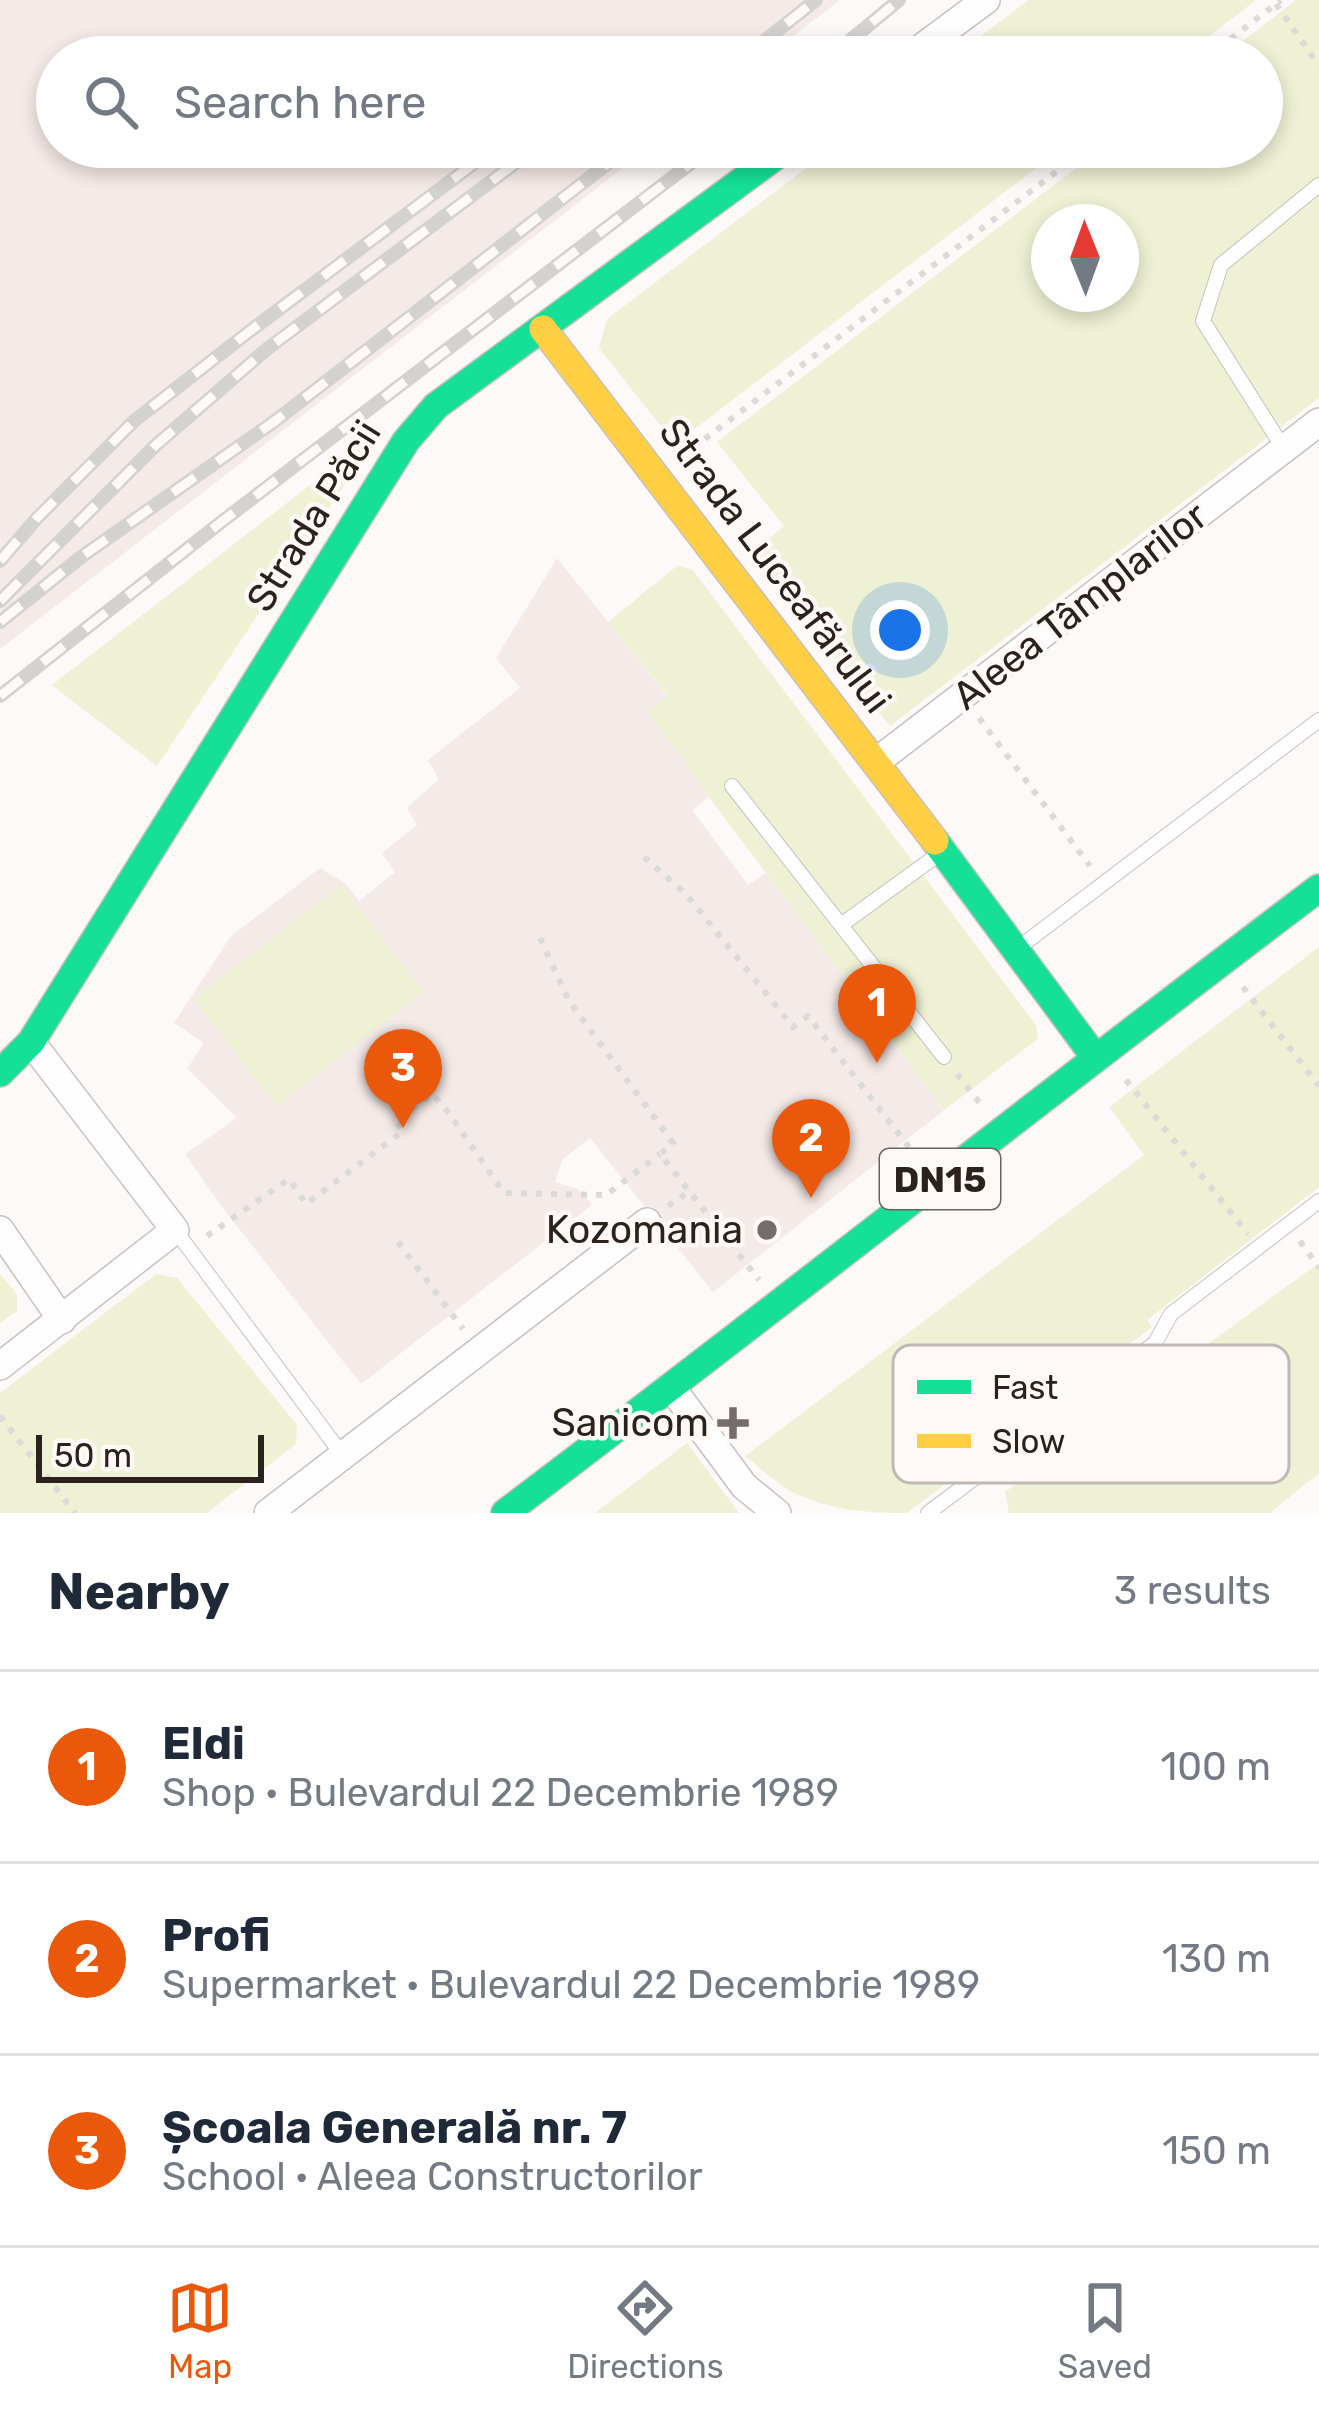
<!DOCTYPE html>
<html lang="en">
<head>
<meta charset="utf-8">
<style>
	:root { --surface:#fff; --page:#f6f6f7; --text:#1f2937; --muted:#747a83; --line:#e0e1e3; --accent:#ea580c }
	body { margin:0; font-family:Rubik,sans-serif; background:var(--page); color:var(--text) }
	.compass { position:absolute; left:1031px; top:204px; width:108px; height:108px; border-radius:50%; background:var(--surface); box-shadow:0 6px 18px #0003; rotate:359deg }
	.scale { position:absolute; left:36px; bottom:30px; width:228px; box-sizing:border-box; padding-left:12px; border:6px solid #2b211d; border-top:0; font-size:33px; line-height:42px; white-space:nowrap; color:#2b211d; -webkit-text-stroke:9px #fef8f6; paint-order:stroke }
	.you { position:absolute; left:900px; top:630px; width:42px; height:42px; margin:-30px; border:9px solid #fff; border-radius:50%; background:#1a73e8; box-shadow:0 0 0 18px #1a73e833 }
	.badge { display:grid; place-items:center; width:78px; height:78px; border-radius:50%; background:var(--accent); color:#fff; font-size:39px; font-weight:700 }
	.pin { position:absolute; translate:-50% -99px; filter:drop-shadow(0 3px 6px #0008) }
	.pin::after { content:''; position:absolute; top:63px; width:42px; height:36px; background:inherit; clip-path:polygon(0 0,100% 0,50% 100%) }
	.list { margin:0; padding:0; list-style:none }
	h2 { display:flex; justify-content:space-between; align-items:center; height:156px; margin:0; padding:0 48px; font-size:51px }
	h2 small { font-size:39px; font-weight:400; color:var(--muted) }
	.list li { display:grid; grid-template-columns:78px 1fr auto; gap:36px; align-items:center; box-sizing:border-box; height:192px; padding:0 48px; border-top:3px solid var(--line) }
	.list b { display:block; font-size:45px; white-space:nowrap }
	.list p { margin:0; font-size:39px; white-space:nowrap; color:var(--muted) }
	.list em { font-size:39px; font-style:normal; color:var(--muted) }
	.icon { flex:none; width:66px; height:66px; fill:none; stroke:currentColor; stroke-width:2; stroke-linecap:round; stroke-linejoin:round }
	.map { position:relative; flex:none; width:1319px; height:1513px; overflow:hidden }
	.search { position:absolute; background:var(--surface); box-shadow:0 6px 18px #0003; left:36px; right:36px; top:36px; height:132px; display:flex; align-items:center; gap:30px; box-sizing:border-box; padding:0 42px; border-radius:66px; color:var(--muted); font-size:45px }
	.sheet { height:732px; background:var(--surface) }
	nav { display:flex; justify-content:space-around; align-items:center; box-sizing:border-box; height:168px; border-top:3px solid var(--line); background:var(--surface); font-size:33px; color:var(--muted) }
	nav a { display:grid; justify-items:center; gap:6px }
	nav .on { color:var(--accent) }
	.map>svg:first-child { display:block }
</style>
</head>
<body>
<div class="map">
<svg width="1319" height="1513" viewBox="0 0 1319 1513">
	<rect width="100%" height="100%" fill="#fcf9f8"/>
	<!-- built -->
	<g fill="#f4eae7">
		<path d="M0,0h840l-74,57h-709v90h593l-650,502z"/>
		<path d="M557,558l111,139 -20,14 61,86 -17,13 56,75 18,-12 178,237 -231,182 -123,-154 -28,22 -7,22 23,7 14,16 -231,179 -139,-177 -37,-53 52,-36 -50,-49 17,-26 -30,-20 57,-87 89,-68 26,16 13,17 36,-29 -13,-19 35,-28 -10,-17 32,-29 -11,-19 92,-72 -24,-30z"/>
	</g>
	<!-- green -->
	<g fill="#eef1d4" fill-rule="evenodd">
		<path d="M1029,0h227l-74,57h-229z"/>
		<path d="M1296,0h23v398l-429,328 -140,-172 34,-28 -67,-84 387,-295h158v-90h-40zM1049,222h72v72h-72z"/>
		<path d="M834,147h230l-389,297 -76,-96 8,-29z"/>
		<path d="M381,430l-224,336 -105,-81z"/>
		<path d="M678,565l15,5 343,455 2,14 -94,71 -235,-313 -61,-86 20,-15 -60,-74z"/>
		<path d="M341,885l83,107 -148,114 -82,-107z"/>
		<path d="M1319,947v240l-172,133 5,7 -245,186c-41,0 -78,-3 -115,-21 -17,-9 -32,-25 -47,-36l399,-301 -35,-48z"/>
		<path d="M1319,1263v210l-49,40h-261l-4,-21z"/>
		<path d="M0,1274l17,20v17l-17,12z"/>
		<path d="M156,1274l21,4 120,147 -1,19 -89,69h-207v-120z"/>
		<path d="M687,1443l52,70h-144z"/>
	</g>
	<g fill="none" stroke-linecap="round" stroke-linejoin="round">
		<defs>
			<g id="lane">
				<path d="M1284,449l-81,-128 18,-56 98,-80"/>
				<path d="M732,786l212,271"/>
				<path d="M841,925l98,-71"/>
				<path d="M1017,949l302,-229"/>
				<path d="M175,1230l169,227"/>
				<path d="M928,1513l227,-170 16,-29 148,-113"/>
			</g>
			<g id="street">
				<path d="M909,57l77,-57"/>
				<path d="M876,762l443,-340"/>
				<path d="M0,1230l62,90"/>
				<path d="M0,1366l175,-136 -144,-188"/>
				<path d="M669,1390l5,1 70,95 33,27"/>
				<path d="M268,1513l379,-291"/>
			</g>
			<g id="fast">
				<path d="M935,841l160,216"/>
				<path d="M0,1073l31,-31 375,-601 30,-35 352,-259"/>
				<path d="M505,1513c273,-206 541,-419 814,-625"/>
			</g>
			<path id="slow" d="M543,329l392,512"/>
		</defs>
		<!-- lane casing -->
		<use href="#lane" stroke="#c7c0be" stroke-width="16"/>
		<!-- street casing -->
		<use href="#street" stroke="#c7c0be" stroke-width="30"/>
		<!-- fast casing -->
		<use href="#fast" stroke="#c7c0be" stroke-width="30"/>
		<!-- slow casing -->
		<use href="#slow" stroke="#c7c0be" stroke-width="30"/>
		<!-- path -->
		<g stroke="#dbdad9" stroke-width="6" stroke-dasharray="6 9" stroke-linecap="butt">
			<path d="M1276,4l43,62"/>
			<path d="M1207,57l74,-57"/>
			<path d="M681,457l408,-310"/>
			<path d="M979,718l111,148"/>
			<path d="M644,857l42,37 107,133 15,-11 107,139"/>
			<path d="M540,938l29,63 104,142 -13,11 99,126"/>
			<path d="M1243,987l76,99"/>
			<path d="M957,1074l25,32"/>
			<path d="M1126,1080l122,154"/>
			<path d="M668,1206l22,-15"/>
			<path d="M207,1236l82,-57 17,25 97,-73 -8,-11 38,-26 15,18 56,81 102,2 54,-41"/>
			<path d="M1300,1241l19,27"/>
			<path d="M398,1242l65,87"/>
			<path d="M0,1416l75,97"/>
		</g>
		<!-- lane -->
		<use href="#lane" stroke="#fffefe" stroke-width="14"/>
		<!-- street -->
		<use href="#street" stroke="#fffefe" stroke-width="27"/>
		<!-- fast -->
		<use href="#fast" stroke="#16e098" stroke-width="27"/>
		<!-- slow -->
		<use href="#slow" stroke="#ffcf43" stroke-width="27"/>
		<defs>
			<g id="rail">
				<path d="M744,57l72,-57"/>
				<path d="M830,57l69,-57"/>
				<path d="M0,561l37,-43 97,-97 116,-90 246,-184"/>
				<path d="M0,601l156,-156 111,-96 270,-202"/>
				<path d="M0,622l81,-65 194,-136 354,-274"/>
				<path d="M0,696l220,-173 492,-376"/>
			</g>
		</defs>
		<!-- rail casing -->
		<use href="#rail" stroke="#d3d2d1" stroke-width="14"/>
		<!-- rail -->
		<use href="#rail" stroke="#fef8f6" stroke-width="9" stroke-dasharray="27" stroke-linecap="butt"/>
	</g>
	<!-- markers -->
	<g fill="#746d6a" stroke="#fef8f6" stroke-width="4.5">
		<circle cx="767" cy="1230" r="12"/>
		<path d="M727 1405h12v12h12v12h-12v12h-12v-12h-12v-12h12z"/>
	</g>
	<g text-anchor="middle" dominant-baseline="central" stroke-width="9" stroke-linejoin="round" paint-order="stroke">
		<!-- shield labels -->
		<rect fill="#fef8f6" stroke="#6a625e" stroke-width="3" x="880" y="1149" width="120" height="60" rx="9"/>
		<g font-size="36" font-weight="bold" fill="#2b211d">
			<text x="940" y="1179">DN15</text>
		</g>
		<!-- street labels -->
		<g font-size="39" fill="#2b211d" stroke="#fef8f6">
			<text transform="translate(314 516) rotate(-58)">Strada Păcii</text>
			<text transform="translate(775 566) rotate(53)">Strada Luceafărului</text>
			<text transform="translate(1080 606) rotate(-38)">Aleea Tâmplarilor</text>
		</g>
		<!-- poi labels -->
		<g font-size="39" fill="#2b211d" stroke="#fef8f6" text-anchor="end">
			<text x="743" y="1230">Kozomania</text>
			<text x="709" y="1423">Sanicom</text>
		</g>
	</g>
	<!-- legend -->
	<rect x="893" y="1345" width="396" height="138" rx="18" fill="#fef8f6" stroke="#bfb8b5" stroke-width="3"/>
	<rect x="917" y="1380" width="54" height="14" fill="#16e098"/>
	<rect x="917" y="1434" width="54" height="14" fill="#ffcf43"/>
	<g font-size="33" fill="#2b211d">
		<text x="992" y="1399">Fast</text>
		<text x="992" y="1453">Slow</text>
	</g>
</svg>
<svg class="compass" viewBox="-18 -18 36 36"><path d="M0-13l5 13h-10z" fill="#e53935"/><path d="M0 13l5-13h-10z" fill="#747a83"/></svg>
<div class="scale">50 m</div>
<div class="you"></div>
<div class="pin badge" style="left:877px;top:1063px">1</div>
<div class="pin badge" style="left:811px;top:1198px">2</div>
<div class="pin badge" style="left:403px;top:1128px">3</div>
<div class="search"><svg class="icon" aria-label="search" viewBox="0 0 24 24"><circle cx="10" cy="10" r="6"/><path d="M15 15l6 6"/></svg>Search here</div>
</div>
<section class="sheet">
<h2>Nearby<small>3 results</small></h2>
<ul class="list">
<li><span class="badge">1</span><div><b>Eldi</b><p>Shop · Bulevardul 22 Decembrie 1989</p></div><em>100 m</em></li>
<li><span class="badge">2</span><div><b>Profi</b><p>Supermarket · Bulevardul 22 Decembrie 1989</p></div><em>130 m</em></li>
<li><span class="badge">3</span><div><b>Școala Generală nr. 7</b><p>School · Aleea Constructorilor</p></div><em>150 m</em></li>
</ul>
</section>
<nav>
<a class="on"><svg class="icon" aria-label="map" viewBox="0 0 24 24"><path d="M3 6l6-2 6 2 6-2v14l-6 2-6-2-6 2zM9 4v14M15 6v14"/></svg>Map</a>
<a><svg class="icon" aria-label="directions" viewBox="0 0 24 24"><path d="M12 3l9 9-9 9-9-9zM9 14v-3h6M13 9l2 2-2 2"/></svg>Directions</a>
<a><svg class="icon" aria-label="saved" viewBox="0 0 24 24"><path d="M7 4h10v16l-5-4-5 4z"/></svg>Saved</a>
</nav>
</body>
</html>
